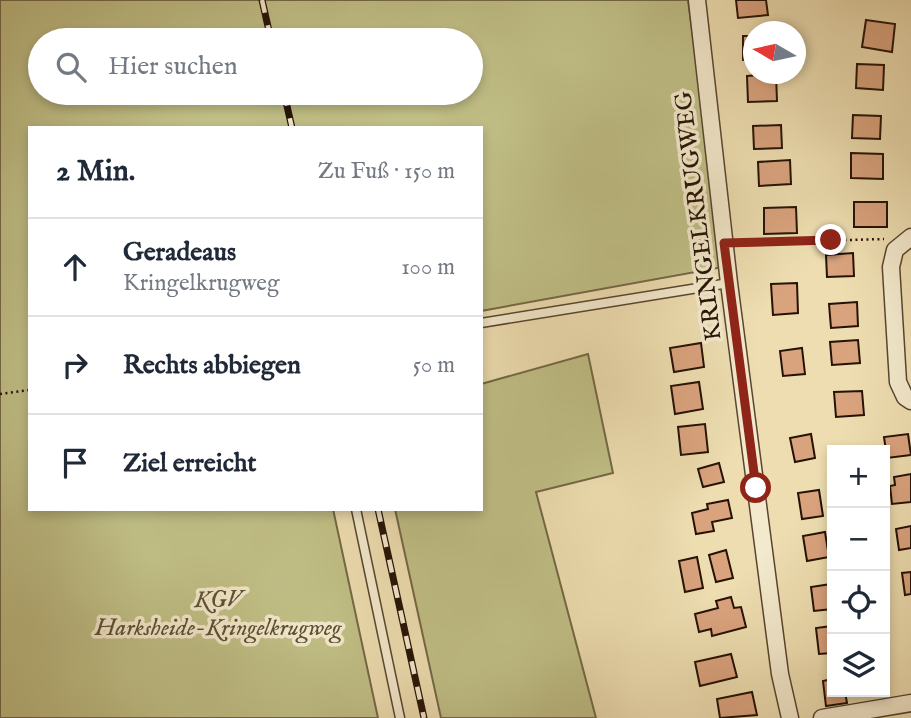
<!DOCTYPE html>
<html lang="de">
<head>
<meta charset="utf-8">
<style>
	:root { --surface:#fff; --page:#f2f2f3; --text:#1f2937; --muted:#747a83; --line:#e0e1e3 }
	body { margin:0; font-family:"IM FELL English",serif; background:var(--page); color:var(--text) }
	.controls { position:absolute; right:21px; bottom:21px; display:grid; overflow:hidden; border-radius:0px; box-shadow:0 4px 10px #0003 }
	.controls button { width:63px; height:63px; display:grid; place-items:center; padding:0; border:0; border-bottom:2px solid var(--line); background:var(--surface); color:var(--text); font:35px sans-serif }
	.compass { position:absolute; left:743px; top:21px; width:63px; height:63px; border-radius:50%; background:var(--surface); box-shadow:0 4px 10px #0003; rotate:279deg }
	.stop { position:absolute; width:21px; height:21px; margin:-16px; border:5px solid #8f2418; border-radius:50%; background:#fff }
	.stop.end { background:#8f2418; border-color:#fff; box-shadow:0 2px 7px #0008 }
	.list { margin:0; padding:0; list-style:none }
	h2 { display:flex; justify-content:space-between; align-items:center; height:91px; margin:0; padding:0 28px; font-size:30px }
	h2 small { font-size:23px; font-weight:400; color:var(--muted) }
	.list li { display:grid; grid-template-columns:46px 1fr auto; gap:21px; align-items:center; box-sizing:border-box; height:98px; padding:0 28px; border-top:2px solid var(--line) }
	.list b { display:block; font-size:26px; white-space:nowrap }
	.list p { margin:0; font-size:23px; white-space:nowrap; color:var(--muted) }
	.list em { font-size:23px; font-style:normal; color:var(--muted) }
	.icon { flex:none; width:38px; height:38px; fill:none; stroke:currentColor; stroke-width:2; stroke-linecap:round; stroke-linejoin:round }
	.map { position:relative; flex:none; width:911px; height:718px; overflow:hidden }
	.search { position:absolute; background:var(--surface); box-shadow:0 4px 10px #0003; left:28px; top:28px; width:455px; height:77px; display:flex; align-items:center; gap:18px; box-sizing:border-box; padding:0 24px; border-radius:38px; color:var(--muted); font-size:26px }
	.panel { position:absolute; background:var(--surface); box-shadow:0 4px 10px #0003; left:28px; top:126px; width:455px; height:385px; border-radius:0px }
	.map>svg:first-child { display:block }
</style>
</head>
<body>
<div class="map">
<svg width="911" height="718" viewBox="0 0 911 718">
	<rect width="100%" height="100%" fill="#edddb0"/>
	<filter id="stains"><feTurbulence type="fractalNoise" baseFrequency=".00286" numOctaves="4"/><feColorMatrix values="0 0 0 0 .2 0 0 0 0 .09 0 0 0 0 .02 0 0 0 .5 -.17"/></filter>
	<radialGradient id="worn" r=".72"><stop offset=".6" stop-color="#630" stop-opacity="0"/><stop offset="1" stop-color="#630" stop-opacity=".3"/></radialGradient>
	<!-- green -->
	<g fill="#c0bf86" stroke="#736846" stroke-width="2" fill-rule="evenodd">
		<path d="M0,0h688l35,267 -242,44v-183h-451v381h303l45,209h-378zM40,40h431v53h-431z"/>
		<path d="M588,354l25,119 -77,19 60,226h-155l-46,-209h86v-125z"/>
	</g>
	<!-- building -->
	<g fill="#d9a37e" stroke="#261205" stroke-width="2">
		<path d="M736,0h30l2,15 -30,3z"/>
		<path d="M866,20l29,4 -3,28 -30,-5z"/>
		<path d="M743,36h11v23l-11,1z"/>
		<path d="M857,64l27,1 -1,25 -27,-2z"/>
		<path d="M776,74l1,27 -29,1 -1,-26z"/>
		<path d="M853,115l28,1 -1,23 -28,-1z"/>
		<path d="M781,125l1,23 -28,1 -1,-23z"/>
		<path d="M851,153l32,1v25l-32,-1z"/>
		<path d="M790,160l1,24 -32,2 -1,-24z"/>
		<rect x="854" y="202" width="33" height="25"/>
		<path d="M796,207l1,26 -33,1v-26z"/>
		<path d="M853,253l1,23 -27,1 -1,-22z"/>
		<path d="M797,283l1,30 -25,2 -2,-31z"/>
		<path d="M857,302l1,24 -27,2 -2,-24z"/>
		<path d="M858,340l2,23 -28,2 -2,-23z"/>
		<path d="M701,343l3,24 -30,5 -4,-24z"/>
		<path d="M802,348l3,26 -22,2 -3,-25z"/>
		<path d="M699,382l4,27 -28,5 -4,-28z"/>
		<path d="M862,391l2,24 -28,2 -2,-25z"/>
		<path d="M705,424l3,28 -27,3 -3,-28z"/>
		<path d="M811,434l4,24 -20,4 -5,-24z"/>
		<path d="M908,434l3,21 -24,3 -3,-21z"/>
		<path d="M719,463l5,19 -21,5 -5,-18z"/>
		<path d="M911,474v28l-19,2 -2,-18 5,-1 -1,-8z"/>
		<path d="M819,490l4,26 -21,3 -4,-26z"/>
		<path d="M728,500l4,18 -20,4 2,9 -18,3 -4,-21 16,-4 -1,-5z"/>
		<path d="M911,526v22l-12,2 -3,-21z"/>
		<path d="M825,532l4,25 -22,4 -4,-25z"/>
		<path d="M726,550l7,28 -17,4 -7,-27z"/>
		<path d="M697,557l6,31 -18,4 -6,-31z"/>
		<path d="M911,572v22l-6,1 -3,-22z"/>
		<path d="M831,584l1,25 -18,2 -3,-24z"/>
		<path d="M731,597l3,11 7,-1 5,20 -34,9 -1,-7 -12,3 -4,-18 23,-6 -2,-7z"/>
		<path d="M832,626v27l-13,1 -3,-26z"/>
		<path d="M731,654l6,23 -37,9 -5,-24z"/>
		<path d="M832,679v13h13l2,11 -21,3 -3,-25z"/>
		<path d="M752,692l5,23 -37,3 -3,-19z"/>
	</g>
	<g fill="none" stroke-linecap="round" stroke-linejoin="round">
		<defs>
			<g id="service">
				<path d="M481,323l248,-40"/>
				<path d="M356,509l44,209"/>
			</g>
			<g id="minor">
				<path d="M697,0l32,283 51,391 10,44"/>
				<path d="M911,237l-16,13 -4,17 7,115 7,15 6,4"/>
				<path d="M822,718l89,-15"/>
			</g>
		</defs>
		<!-- service casing -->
		<use href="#service" stroke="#584530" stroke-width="11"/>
		<!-- minor casing -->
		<use href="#minor" stroke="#584530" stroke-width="19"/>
		<!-- path -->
		<g stroke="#261205" stroke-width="2.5" stroke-dasharray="2 3.5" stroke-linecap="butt">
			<path d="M740,243l144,-4"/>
			<path d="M0,394l30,-4"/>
		</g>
		<!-- service -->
		<use href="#service" stroke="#f3e9cc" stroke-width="8"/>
		<!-- minor -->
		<use href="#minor" stroke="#f3e9cc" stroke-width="16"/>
		<defs>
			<g id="rail">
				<path d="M262,0l9,40"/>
				<path d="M284,93l8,35"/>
				<path d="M378,509l46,209"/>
			</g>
		</defs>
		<!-- rail casing -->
		<use href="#rail" stroke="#261205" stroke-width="7"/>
		<!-- rail -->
		<use href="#rail" stroke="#f3e9cc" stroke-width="4.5" stroke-dasharray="13" stroke-linecap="butt"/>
	</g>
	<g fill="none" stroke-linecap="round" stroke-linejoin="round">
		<!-- route -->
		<path stroke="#8f2418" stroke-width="9" d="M756,488l-32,-245 107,-3"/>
	</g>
	<g text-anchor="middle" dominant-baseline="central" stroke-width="7" stroke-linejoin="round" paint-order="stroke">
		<!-- street labels -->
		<g font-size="24" fill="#261205" stroke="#f3e9cc">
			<text transform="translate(699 216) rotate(-97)">KRINGELKRUGWEG</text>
		</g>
		<!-- park labels -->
		<g font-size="24" font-style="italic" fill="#5c4f32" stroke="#f3e9cc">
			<text x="218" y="600">KGV<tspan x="218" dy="28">Harksheide-Kringelkrugweg</tspan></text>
		</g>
	</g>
	<rect width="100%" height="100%" filter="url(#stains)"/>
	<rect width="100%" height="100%" fill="url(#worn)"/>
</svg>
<div class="controls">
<button>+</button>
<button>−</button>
<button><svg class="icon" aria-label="locate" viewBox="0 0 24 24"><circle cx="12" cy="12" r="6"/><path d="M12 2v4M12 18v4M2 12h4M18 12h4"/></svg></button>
<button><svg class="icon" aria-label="layers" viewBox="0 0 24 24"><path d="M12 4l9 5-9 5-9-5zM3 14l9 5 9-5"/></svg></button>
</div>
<svg class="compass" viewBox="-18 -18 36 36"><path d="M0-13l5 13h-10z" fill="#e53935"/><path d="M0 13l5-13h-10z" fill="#747a83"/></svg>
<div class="stop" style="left:756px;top:488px"></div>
<div class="stop end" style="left:831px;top:240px"></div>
<div class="search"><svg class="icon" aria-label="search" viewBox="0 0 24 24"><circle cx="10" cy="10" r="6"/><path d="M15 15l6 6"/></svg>Hier suchen</div>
<section class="panel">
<h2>2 Min.<small>Zu Fuß · 150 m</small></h2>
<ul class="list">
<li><svg class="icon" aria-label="ahead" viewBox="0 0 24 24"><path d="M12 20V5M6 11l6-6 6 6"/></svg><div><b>Geradeaus</b><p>Kringelkrugweg</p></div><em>100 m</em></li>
<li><svg class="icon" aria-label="right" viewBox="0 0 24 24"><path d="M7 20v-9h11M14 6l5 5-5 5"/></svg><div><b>Rechts abbiegen</b></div><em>50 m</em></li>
<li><svg class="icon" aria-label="arrive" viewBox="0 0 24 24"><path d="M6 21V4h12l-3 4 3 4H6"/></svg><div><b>Ziel erreicht</b></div></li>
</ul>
</section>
</div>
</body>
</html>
